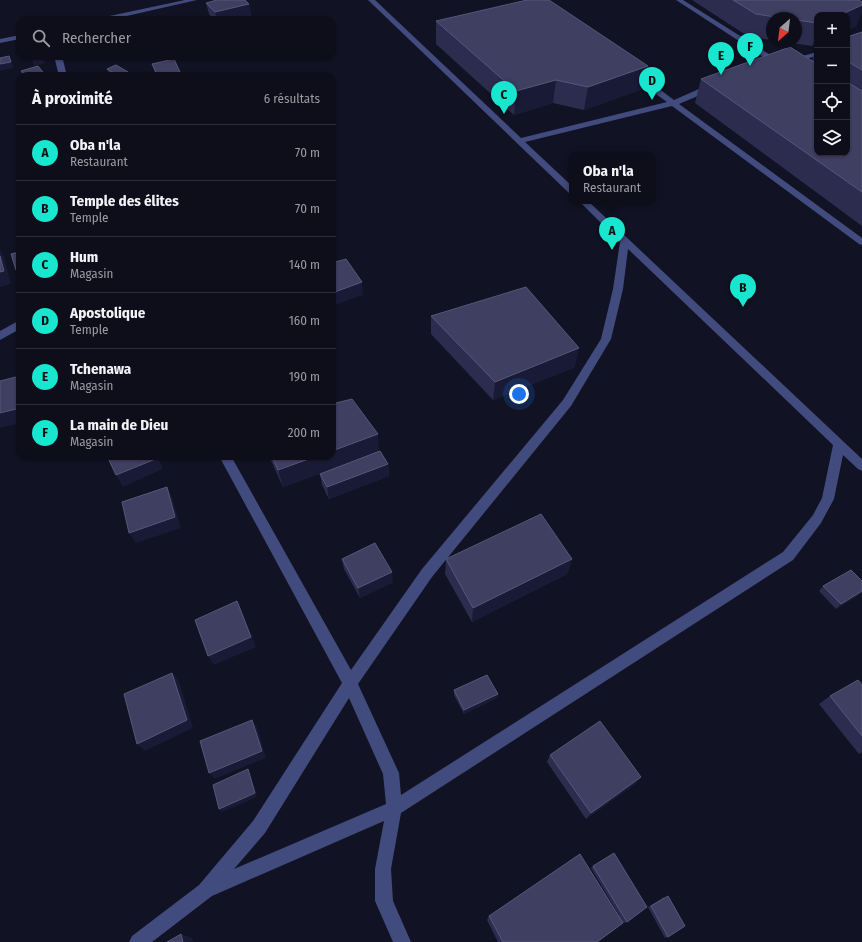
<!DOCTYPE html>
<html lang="fr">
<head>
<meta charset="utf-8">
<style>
	:root { --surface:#0d0e1a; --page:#161723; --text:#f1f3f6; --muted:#9a9ca2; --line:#2d2e39; --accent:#18e6ce }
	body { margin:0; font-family:"Fira Sans Condensed",sans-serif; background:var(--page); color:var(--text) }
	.controls { position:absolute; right:12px; top:12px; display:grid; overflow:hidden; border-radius:8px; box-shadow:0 1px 3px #0004 }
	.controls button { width:36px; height:36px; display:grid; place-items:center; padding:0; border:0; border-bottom:1px solid var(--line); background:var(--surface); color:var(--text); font:20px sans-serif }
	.compass { position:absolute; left:766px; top:12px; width:36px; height:36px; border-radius:50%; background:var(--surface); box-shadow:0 1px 3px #0004; rotate:208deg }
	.you { position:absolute; left:519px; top:394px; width:14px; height:14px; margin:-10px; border:3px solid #fff; border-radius:50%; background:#1a73e8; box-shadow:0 0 0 6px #1a73e833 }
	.badge { display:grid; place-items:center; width:26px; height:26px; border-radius:50%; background:var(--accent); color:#111; font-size:13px; font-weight:700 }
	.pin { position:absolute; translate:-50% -33px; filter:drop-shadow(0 1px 2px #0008) }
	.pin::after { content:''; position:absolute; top:21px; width:14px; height:12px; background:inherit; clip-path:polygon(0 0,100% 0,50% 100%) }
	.popup { position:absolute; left:569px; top:152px; width:86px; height:52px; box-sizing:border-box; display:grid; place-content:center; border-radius:8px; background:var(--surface); filter:drop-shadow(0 1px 3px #0005); font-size:13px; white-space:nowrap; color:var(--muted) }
	.popup b { font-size:15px; color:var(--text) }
	.popup::after { content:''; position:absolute; left:50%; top:100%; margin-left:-8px; border:8px solid transparent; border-top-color:var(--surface) }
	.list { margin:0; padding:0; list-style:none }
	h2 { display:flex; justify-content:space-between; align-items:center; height:52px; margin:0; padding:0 16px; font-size:17px }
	h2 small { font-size:13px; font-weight:400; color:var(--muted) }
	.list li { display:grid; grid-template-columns:26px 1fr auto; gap:12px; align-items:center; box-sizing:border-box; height:56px; padding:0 16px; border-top:1px solid var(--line) }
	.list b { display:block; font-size:15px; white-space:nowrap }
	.list p { margin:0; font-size:13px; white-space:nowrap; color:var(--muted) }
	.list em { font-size:13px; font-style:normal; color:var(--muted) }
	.icon { flex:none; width:22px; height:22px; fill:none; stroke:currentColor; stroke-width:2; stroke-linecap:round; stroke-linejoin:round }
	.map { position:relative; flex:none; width:862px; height:942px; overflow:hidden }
	.search { position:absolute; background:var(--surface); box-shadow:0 1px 3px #0004; left:16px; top:16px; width:320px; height:44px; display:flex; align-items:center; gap:10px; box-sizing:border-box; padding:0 14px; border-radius:12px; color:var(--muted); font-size:15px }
	.panel { position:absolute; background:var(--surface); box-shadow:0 1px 3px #0004; left:16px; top:72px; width:320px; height:388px; border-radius:12px }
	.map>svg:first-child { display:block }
</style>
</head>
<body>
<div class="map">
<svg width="862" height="942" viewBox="0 0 862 942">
	<rect width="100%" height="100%" fill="#111223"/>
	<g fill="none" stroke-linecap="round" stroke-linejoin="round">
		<!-- minor -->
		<g fill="#414b7d" fill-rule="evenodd">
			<path d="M185,0h12l-88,20h-12l3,-2z"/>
			<path d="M368,0h7l146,138 146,-36 -39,-28v-4h6l40,30 34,-15h6v4l-35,15 183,134v7l-3,-1 -187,-138 -147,36 47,44v8l-3,-1z"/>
			<path d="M676,0h7l100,63 -1,2h-6z"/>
			<path d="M20,35v4l-20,4v-4z"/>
			<path d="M817,52v4l-28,7 -4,-2z"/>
			<path d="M54,56h8l5,20h-8z"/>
			<path d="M579,201h9l274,258v12l-4,-2 -15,-14 -9,44 -13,24 -28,37 -392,253 -10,56 2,32 18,41h-18l-18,-41v-32l9,-48 -172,75 -60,46h-23l3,-6 67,-51 54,-64 89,-138 -123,-227h12l120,214 71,-101 141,-169 38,-61 12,-50 7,-47zM628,249l205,196 -11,53 -9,17 -30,37 -382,243 -2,-22 -41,-89 74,-107 139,-171 40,-67 12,-50zM349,698l34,76 3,30 -152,65 31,-36z"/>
			<path d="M20,320v9l-20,11v-9z"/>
		</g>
	</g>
	<!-- wall -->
	<g fill="#2c2c4f">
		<path d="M692,0h167l3,2v9l-6,15 -9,4v-15h-30v29l-5,2 -27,-4h11v-24h-24v22l-23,-3z"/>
		<path d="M206,3l43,1 2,12 -18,4h-19l-5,-6z"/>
		<path d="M436,21l212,45 -5,23 -59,21 -31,-7 -39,12 -78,-71z"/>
		<path d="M862,32v194l-167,-123 6,-24 111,-19 5,-14v107h30v-116z"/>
		<path d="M152,64l29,12h-25z"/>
		<path d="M107,69l21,3 1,4h-19l-1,-1z"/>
		<path d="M431,316l144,51 -82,33 -62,-66z"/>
		<path d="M379,451l9,13 1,12 -60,23 -7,-14 -2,-11 29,-11 -66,24 -14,-31h63z"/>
		<path d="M342,559l51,23 -33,16 -16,-29z"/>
		<path d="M446,559h126l-5,15 -95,48 -27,-48z"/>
		<path d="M862,581v12l-26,16 -17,-18 4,-5z"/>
		<path d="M862,685v67l-3,2 -40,-50 11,-8z"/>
		<path d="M454,690l44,4 -1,4 -33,16 -10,-19z"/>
		<path d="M550,755l91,22 -6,7 -49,35 -39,-57z"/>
		<path d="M593,866l34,56 -3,1h-1l-26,19h-99l-11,-22 2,-4 130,-1 -28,-47z"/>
		<path d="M664,897l4,40 -3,1 -17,-31z"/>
	</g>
	<!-- shaded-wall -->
	<g fill="#191a36">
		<path d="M249,4l2,12 -18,4h-16l-2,-8z"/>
		<path d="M862,5v6l-6,15 -9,4v-15h-7z"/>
		<path d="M817,34v10l-5,2z"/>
		<path d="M9,56l5,12 -14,3v-7z"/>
		<path d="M43,56l2,7 -11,3 -2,-7z"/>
		<path d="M648,66l-5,23 -59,21 4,-23z"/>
		<path d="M128,72l1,4h-10z"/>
		<path d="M180,72l1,4h-21z"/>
		<path d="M556,80l-3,23 -39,12 2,-24z"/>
		<path d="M0,249l4,8 7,27 -11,3z"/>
		<path d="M20,268v8l-4,-6z"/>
		<path d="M362,282l1,13 -31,11v-13z"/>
		<path d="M579,348l-4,19 -82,33 2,-18z"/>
		<path d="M20,408v15l-20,5v-15z"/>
		<path d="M378,434l1,18 -96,35 -5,-17 39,-14h15v-5z"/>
		<path d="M158,458l5,11 -40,18 -7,-12z"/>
		<path d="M388,464l1,12 -60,23 -2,-12z"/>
		<path d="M167,487l5,11 9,30 -45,15 -7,-10z"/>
		<path d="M572,559l-5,15 -95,48 1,-14z"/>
		<path d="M392,572l1,10 -33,16 -2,-10z"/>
		<path d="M862,591v2l-26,16 5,-5z"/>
		<path d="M237,601l5,10 14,36 -42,18 -6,-9z"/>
		<path d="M172,673l7,8 14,47 -48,23 -8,-7z"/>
		<path d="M498,694l-1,4 -33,16v-4z"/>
		<path d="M252,720l5,7 9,31 -51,21 -6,-6z"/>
		<path d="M248,769l2,4 7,24 -35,15 -3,-3z"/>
		<path d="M641,777l-6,7 -49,35 5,-6z"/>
		<path d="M181,934l11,4 1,4h-10z"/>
	</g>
	<!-- building -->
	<g fill="#3e3f61" stroke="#56577a">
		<path d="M217,0h28l4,4 -34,8 -9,-9z"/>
		<path d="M527,0h22l99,66 -60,21 -32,-7 -40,11 -80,-70z"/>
		<path d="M733,0h126l3,2v3l-22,10h-23v8l-21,-3v-2h-14l-26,-4z"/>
		<path d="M862,32v38l-15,-9v-24z"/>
		<path d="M790,47l27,17v89h30v-71l15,9v101l-161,-113z"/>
		<path d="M9,56l2,6 -11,2v-6z"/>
		<path d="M30,56h12l1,1 -11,2z"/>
		<path d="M174,59l6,13 -22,4 -6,-12z"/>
		<path d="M116,65l12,7 -9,4 -12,-7z"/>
		<path d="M38,66l8,10h-21l-4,-5z"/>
		<path d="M20,252v16l-4,2 -5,-16z"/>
		<path d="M0,256l4,15 -4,1z"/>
		<path d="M346,259l16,23 -30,11v-30z"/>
		<path d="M526,287l53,61 -84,34 -64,-66z"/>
		<path d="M20,376v32l-20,5v-32z"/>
		<path d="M352,399l26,35 -46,17v-47z"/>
		<path d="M380,451l8,13 -61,23 -7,-13z"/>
		<path d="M107,456h50l1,2 -42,17z"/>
		<path d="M272,456h45l-39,14z"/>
		<path d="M167,487l8,30 -46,16 -7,-31z"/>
		<path d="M541,514l31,45 -99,49 -27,-49z"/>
		<path d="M375,543l17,29 -34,16 -16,-29z"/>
		<path d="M851,570l11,11v10l-21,13 -18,-18z"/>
		<path d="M237,601l14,36 -43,19 -13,-36z"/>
		<path d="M172,673l15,47 -50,24 -13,-50z"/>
		<path d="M487,675l11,19 -34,16 -10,-20z"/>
		<path d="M858,680l4,5v51l-32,-40z"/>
		<path d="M252,720l10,31 -53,22 -9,-32z"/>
		<path d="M600,721l41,56 -50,36 -41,-58z"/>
		<path d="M248,769l7,24 -36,16 -6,-24z"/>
		<path d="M614,853l33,54 -20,15 -34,-56z"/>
		<path d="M580,854l43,69 -26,19h-94l-14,-26z"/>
		<path d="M668,896l17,30 -17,11 -17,-31z"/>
		<path d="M181,934l2,8h-16z"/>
	</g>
</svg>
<div class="controls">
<button>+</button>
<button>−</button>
<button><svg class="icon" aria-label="locate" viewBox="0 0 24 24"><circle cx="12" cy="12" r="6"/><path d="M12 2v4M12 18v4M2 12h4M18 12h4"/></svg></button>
<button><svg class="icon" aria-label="layers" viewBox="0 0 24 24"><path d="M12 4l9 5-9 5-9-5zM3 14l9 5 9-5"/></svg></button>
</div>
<svg class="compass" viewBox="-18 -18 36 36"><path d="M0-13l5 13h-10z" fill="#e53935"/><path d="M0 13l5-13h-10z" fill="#9a9ca2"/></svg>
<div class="you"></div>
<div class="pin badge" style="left:612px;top:250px">A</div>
<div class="popup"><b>Oba n'la</b>Restaurant</div>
<div class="pin badge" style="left:743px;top:307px">B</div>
<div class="pin badge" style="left:504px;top:114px">C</div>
<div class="pin badge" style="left:652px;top:100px">D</div>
<div class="pin badge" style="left:721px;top:75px">E</div>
<div class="pin badge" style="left:750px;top:66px">F</div>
<div class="search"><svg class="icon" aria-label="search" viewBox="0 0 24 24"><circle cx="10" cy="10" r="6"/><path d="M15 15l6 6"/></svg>Rechercher</div>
<section class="panel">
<h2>À proximité<small>6 résultats</small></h2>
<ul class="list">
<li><span class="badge">A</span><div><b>Oba n'la</b><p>Restaurant</p></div><em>70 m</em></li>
<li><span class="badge">B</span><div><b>Temple des élites</b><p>Temple</p></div><em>70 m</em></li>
<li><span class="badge">C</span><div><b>Hum</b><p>Magasin</p></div><em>140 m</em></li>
<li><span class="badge">D</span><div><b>Apostolique</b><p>Temple</p></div><em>160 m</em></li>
<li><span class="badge">E</span><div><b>Tchenawa</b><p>Magasin</p></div><em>190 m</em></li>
<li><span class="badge">F</span><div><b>La main de Dieu</b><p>Magasin</p></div><em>200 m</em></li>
</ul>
</section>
</div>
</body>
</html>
